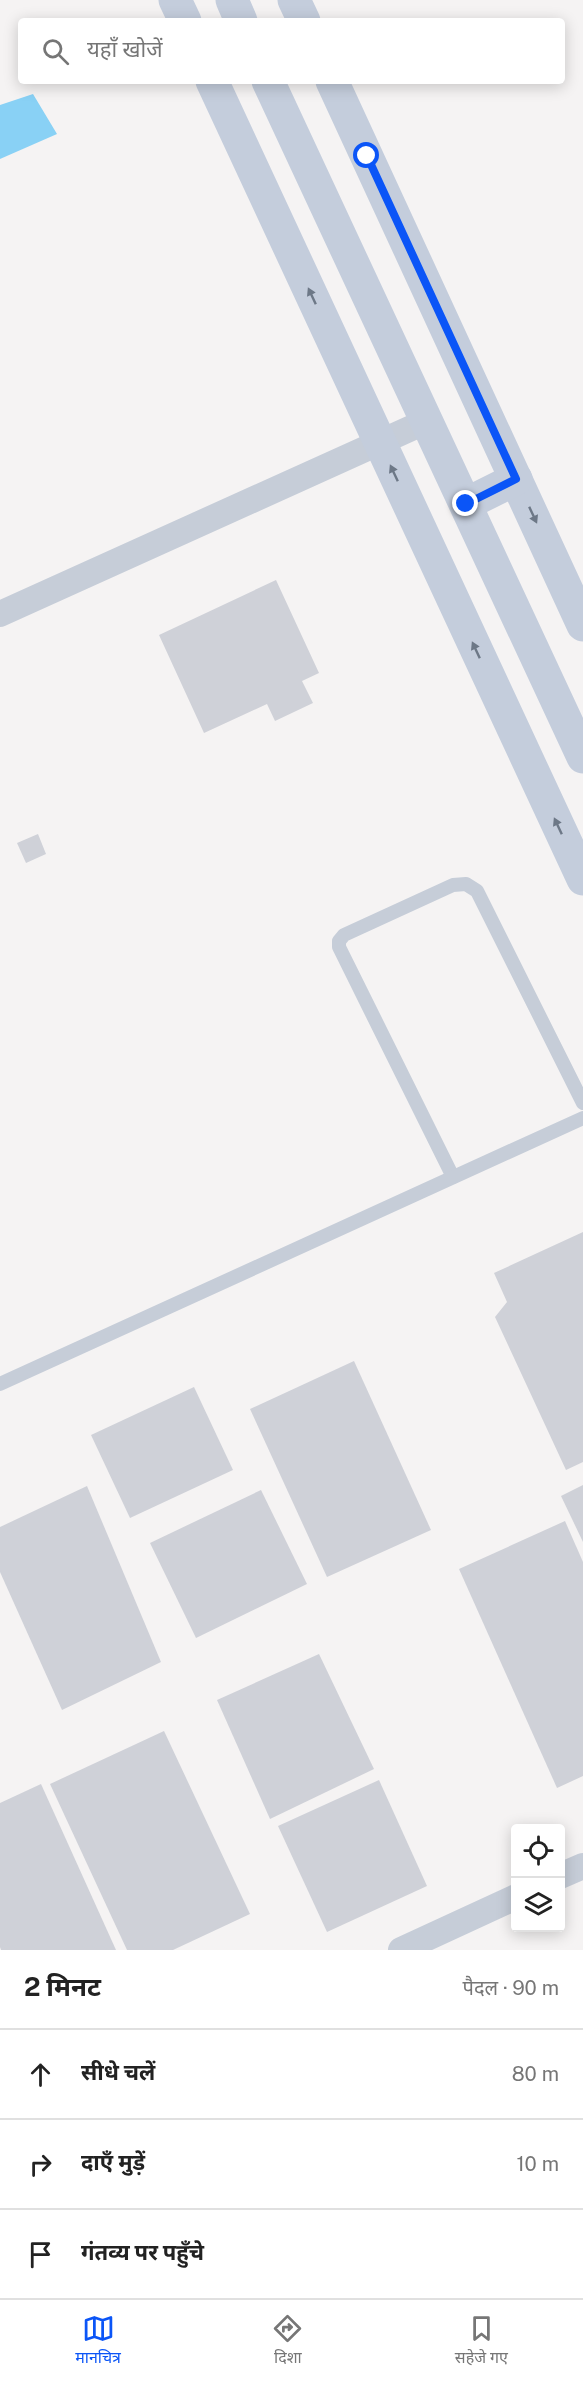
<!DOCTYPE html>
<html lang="hi">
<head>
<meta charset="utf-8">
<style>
	:root { --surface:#fff; --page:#f6f6f6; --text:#222; --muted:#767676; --line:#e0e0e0; --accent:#0b55f7 }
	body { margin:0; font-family:"Public Sans","Noto Sans Devanagari",sans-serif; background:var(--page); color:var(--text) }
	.controls { position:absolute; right:18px; bottom:18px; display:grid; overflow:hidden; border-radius:6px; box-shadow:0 3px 15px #0003 }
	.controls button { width:54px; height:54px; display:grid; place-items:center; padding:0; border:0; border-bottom:2px solid var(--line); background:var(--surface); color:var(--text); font:30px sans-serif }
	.stop { position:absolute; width:18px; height:18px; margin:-14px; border:4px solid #0b55f7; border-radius:50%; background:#fff }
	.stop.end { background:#0b55f7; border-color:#fff; box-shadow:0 2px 6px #0008 }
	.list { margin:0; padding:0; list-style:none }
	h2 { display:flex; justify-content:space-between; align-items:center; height:78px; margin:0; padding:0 24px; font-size:26px }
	h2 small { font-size:20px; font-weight:400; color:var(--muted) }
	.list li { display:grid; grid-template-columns:39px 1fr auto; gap:18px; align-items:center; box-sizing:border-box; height:90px; padding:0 24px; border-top:2px solid var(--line) }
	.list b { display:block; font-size:22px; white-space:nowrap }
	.list em { font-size:20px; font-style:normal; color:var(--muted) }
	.icon { flex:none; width:33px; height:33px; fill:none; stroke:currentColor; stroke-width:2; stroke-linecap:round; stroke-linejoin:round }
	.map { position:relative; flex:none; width:583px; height:1950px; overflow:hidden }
	.search { position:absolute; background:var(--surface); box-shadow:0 3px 15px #0003; left:18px; right:18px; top:18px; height:66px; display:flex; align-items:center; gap:15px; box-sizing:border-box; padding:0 21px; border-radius:6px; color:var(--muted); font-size:22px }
	.sheet { height:348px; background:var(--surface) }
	nav { display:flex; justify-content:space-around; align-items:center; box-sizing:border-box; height:84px; border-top:2px solid var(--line); background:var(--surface); font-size:16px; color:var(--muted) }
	nav a { display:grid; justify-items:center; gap:3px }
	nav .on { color:var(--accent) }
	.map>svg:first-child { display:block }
</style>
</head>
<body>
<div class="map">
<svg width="583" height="1950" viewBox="0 0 583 1950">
	<rect width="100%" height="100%" fill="#f5f3f3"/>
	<!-- water -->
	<path fill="#89d1f5" d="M33,94l24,40 -57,25v-54z"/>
	<!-- building -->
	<g fill="#cfd1d8">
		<path d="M276,580l43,93 -17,8 11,22 -38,18 -8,-17 -63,29 -45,-98z"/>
		<path d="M38,834l8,20 -20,9 -9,-20z"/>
		<path d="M583,1232v230l-17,8 -71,-153 12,-15 -13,-29z"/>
		<path d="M354,1361l77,169 -104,47 -77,-168z"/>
		<path d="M194,1387l39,83 -103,48 -39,-83z"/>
		<path d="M583,1485v57l-22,-46z"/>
		<path d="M87,1486l74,176 -99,48 -62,-138v-45z"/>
		<path d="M261,1490l46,94 -111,54 -46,-95z"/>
		<path d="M565,1521l18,41v214l-26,12 -98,-219z"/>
		<path d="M319,1654l55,115 -104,50 -53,-119z"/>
		<path d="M164,1731l86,183 -77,36h-46l-77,-166z"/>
		<path d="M379,1780l48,106 -100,46 -49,-106z"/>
		<path d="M41,1784l75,166h-115l-1,-3v-144z"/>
	</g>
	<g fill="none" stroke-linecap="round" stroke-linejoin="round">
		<!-- lane -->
		<g stroke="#c6cdd8" stroke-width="14">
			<path d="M453,1177l-114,-230v-6l5,-6 109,-50 13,-1 11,7 106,212"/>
			<path d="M0,1384l583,-266"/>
		</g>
		<!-- street -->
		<g stroke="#c6cdd8" stroke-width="26">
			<path d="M0,614l427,-193"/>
			<path d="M560,1876l23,-10"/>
			<path d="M401,1950l115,-53"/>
		</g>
		<!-- secondary -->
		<g stroke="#c4cddc" stroke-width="33">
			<path d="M175,0l10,21"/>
			<path d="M232,0l9,21"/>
			<path d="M294,0l10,21"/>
			<path d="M212,81l371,798"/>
			<path d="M268,81l315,676"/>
			<path d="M332,81l251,544"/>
			<path d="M466,504l50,-25"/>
		</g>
	</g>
	<!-- one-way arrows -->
	<defs><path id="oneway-solid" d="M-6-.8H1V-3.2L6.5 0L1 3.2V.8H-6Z" transform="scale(1.5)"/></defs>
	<g fill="#6d7887">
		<use href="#oneway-solid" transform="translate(312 296) rotate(-115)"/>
		<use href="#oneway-solid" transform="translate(394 473) rotate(-115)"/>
		<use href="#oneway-solid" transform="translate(533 515) rotate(65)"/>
		<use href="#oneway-solid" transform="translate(476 650) rotate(-115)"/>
		<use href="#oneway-solid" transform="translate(558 826) rotate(-115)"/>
	</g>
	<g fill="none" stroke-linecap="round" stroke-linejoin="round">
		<!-- route -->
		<path stroke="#0b55f7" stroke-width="8" d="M367,156l149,323 -50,25"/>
	</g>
</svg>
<div class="controls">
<button><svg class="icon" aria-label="locate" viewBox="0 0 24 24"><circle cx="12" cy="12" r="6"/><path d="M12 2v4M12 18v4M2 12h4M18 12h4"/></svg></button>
<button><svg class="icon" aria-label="layers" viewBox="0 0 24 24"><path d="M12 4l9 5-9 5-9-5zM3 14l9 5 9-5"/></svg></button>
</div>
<div class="stop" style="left:367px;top:156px"></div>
<div class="stop end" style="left:466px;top:504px"></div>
<div class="search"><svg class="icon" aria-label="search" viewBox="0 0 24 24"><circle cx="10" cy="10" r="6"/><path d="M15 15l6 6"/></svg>यहाँ खोजें</div>
</div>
<section class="sheet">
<h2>2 मिनट<small>पैदल · 90 m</small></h2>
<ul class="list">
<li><svg class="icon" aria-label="ahead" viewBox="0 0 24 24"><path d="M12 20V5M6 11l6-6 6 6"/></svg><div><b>सीधे चलें</b></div><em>80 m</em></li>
<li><svg class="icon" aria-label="right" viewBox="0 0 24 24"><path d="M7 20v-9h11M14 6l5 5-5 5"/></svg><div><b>दाएँ मुड़ें</b></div><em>10 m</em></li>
<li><svg class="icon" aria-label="arrive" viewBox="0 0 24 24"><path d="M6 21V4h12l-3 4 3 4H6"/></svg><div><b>गंतव्य पर पहुँचे</b></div></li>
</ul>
</section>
<nav>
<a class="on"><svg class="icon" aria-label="map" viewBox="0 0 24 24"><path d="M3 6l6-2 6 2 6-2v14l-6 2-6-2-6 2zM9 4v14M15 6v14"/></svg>मानचित्र</a>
<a><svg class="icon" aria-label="directions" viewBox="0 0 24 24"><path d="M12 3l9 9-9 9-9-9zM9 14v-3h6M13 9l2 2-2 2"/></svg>दिशा</a>
<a><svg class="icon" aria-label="saved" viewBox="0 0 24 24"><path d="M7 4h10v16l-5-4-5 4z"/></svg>सहेजे गए</a>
</nav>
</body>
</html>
